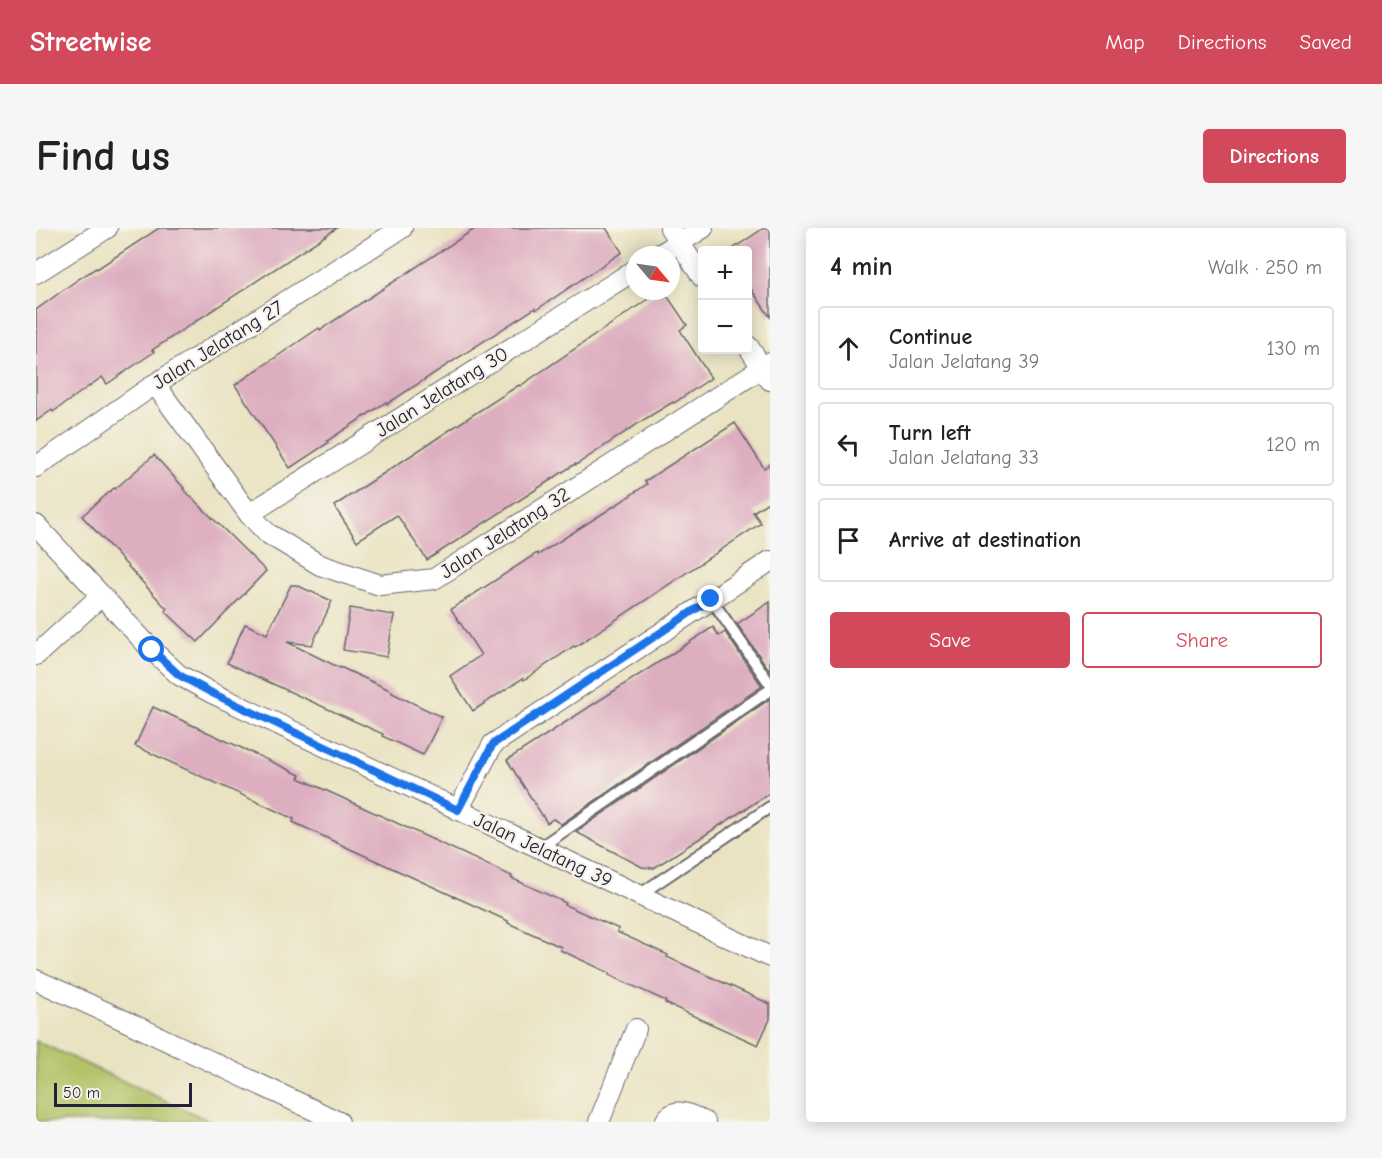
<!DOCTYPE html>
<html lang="en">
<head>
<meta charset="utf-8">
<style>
	:root { --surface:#fff; --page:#f6f6f6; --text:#222; --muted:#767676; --line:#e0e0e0; --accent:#d1495b }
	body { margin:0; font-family:"Comic Neue",sans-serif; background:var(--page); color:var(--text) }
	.controls { position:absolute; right:18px; top:18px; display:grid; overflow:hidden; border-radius:6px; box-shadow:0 3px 15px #0003 }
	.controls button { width:54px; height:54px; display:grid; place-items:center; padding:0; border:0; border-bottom:2px solid var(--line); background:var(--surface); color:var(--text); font:30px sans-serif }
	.compass { position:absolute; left:590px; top:18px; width:54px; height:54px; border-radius:50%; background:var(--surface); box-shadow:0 3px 15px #0003; rotate:119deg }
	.scale { position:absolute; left:18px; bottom:15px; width:138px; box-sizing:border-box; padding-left:6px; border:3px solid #22223b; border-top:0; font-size:16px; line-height:21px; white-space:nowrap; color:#22223b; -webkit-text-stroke:4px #f7f3e8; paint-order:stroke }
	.stop { position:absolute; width:18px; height:18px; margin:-14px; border:4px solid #1a73e8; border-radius:50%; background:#fff }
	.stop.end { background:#1a73e8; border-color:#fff; box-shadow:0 2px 6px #0008 }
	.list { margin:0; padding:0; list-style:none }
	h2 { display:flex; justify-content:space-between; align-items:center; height:78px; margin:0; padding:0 24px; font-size:26px }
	h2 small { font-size:20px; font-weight:400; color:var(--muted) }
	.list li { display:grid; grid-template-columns:39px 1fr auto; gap:18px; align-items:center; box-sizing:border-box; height:84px; margin:0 12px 12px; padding:0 12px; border:2px solid var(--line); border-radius:6px }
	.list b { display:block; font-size:22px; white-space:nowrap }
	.list p { margin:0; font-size:20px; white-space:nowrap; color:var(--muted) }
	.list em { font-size:20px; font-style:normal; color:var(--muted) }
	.actions { display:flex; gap:12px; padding:18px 24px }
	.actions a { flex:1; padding:14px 0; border:2px solid var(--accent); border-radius:6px; text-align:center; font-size:21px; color:var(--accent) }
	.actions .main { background:var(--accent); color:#fff }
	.icon { flex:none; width:33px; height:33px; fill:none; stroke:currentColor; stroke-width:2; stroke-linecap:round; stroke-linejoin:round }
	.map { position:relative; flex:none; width:734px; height:894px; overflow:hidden; border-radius:6px }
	header { display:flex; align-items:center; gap:36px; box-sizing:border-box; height:84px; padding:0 30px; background:var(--accent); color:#fff }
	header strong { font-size:28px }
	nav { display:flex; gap:33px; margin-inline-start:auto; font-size:21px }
	.intro { display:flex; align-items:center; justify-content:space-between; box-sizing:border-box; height:144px; padding:0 36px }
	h1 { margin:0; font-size:42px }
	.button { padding:15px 27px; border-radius:6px; background:var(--accent); color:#fff; font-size:21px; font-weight:700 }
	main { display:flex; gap:36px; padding:0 36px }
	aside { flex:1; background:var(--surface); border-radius:6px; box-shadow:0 3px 15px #0003 }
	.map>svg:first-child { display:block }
</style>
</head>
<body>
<header>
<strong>Streetwise</strong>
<nav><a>Map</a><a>Directions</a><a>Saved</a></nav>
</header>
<div class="intro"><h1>Find us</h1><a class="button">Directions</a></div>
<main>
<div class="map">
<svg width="734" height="894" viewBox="0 0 734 894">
	<rect width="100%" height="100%" fill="#f7f3e8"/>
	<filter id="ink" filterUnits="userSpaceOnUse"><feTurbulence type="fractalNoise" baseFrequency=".0167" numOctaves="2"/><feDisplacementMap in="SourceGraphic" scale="12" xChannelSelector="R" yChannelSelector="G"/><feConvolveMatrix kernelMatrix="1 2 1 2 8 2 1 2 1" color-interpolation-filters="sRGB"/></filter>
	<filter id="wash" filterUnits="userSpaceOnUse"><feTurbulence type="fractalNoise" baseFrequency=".008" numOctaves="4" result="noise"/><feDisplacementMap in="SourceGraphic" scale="24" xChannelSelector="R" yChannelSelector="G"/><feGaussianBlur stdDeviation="1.35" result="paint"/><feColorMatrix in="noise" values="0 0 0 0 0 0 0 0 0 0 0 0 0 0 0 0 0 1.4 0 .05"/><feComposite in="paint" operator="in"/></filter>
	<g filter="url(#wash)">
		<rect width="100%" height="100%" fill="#eae3c2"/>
		<!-- grass -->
		<path fill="#b2c367" stroke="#6a7251" stroke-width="1.5" d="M0,813l176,81h-176z"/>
		<g id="blocks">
			<!-- building -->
			<g fill="#ddadc0">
				<path d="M123,0h178l-185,122 2,2 -47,32 -5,-7 -49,35 -1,-2 -16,11v-111l41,-30 19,-12 1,1z"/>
				<path d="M440,0h130l16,24 -86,58 -1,-2 -148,96 -1,-2 -59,39 1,2 -38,25 -55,-83 84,-57 1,2z"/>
				<path d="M728,0h6v89l-23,-34v-33h-16z"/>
				<path d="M624,63h4l23,34 -7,5 31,48 -37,25 -1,-1 -28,17 -69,46 -1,-1 -49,32 -99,64 -30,-45 -40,26 -23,-35 134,-88 51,-33 1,1z"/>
				<path d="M699,195l29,45 6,-4v37l-17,11 8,11 -186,124 -1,-1 -50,34 -1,-2 -50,33 -23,-35 31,-21 -30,-46 86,-56 1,2 81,-52 28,-19 -2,-3z"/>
				<path d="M118,227l30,33 -1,1 83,82 -68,71 -33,-31 2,-2 -85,-93 32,-28 1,1z"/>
				<path d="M255,357h5l36,16 -20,44 -25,-3 53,26v-1l52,24v2l50,24 -19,38 -41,-19 1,-2 -156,-71 18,-39 22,10z"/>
				<path d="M734,374v69l-33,-47z"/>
				<path d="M314,380l44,7 -7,42 -44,-7z"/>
				<path d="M677,399l6,9 6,-4 37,54 -201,138 -8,-5 -6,4 -40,-63z"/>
				<path d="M734,471v94l-116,75 -12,-1 -66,-35z"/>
				<path d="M117,479l147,68 -1,3 213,98 -1,2 55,25 -1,2 54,24 -2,3 51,23 -1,2 103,47v15l-12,26 -93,-42 1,-2 -57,-26 1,-2 -50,-23 1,-3 -53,-24v-2l-160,-73 -55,-26 1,-3 -159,-73z"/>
			</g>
		</g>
	</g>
	<g filter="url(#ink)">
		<use href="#blocks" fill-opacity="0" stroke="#68666a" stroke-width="1.5"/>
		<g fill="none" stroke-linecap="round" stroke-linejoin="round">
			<defs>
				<g id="service">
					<path d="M675,371l59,85"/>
					<path d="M503,620l231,-158"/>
					<path d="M603,667l131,-88"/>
				</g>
				<g id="minor">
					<path d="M634,0l32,49"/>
					<path d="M623,27l44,-27"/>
					<path d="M0,45l71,-45"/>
					<path d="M712,118l22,34"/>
					<path d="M119,156l94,130 18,19 53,32 60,20 54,-6 336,-216"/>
					<path d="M0,239l119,-83 247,-156"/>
					<path d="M213,286l386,-244"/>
					<path d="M0,297l116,125 27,25 33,18 558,264"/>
					<path d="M0,427l65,-59"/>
					<path d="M422,582l35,-66 277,-183"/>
					<path d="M0,752l83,38 220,104"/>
					<path d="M563,894l37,-93"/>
					<path d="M629,894c10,-18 26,-6 40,0"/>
				</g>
			</defs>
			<!-- service casing -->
			<use href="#service" stroke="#68666a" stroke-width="14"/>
			<!-- minor casing -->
			<use href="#minor" stroke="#68666a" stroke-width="22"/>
			<!-- service -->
			<use href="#service" stroke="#fff" stroke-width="10"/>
			<!-- minor -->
			<use href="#minor" stroke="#fff" stroke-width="20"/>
		</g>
	</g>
	<g fill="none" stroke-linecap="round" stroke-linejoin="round" filter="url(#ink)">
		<!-- route -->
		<path stroke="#1a73e8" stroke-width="8" d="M116,422l27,25 33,18 246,117 35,-66 218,-145"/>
	</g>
	<g text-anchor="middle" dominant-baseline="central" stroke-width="4.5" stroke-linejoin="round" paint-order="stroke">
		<!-- street labels -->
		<g font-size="20" fill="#22223b" stroke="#f7f3e8">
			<text transform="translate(182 117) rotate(-32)">Jalan Jelatang 27</text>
			<text transform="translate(406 164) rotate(-32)">Jalan Jelatang 30</text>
			<text transform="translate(469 305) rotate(-33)">Jalan Jelatang 32</text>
			<text transform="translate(507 622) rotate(25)">Jalan Jelatang 39</text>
		</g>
	</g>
</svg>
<div class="controls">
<button>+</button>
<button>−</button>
</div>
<svg class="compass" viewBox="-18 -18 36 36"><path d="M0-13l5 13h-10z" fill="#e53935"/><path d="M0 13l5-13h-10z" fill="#767676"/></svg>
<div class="scale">50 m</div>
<div class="stop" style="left:116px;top:422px"></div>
<div class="stop end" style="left:675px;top:371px"></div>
</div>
<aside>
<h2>4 min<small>Walk · 250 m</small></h2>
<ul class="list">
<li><svg class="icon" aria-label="ahead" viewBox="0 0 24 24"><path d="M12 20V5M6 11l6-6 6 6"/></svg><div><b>Continue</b><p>Jalan Jelatang 39</p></div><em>130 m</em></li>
<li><svg class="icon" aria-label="left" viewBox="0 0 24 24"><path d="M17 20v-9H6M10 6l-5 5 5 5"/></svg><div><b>Turn left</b><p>Jalan Jelatang 33</p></div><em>120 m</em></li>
<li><svg class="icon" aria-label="arrive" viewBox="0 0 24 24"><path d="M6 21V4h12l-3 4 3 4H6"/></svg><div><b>Arrive at destination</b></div></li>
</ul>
<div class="actions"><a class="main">Save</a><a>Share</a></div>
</aside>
</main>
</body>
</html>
